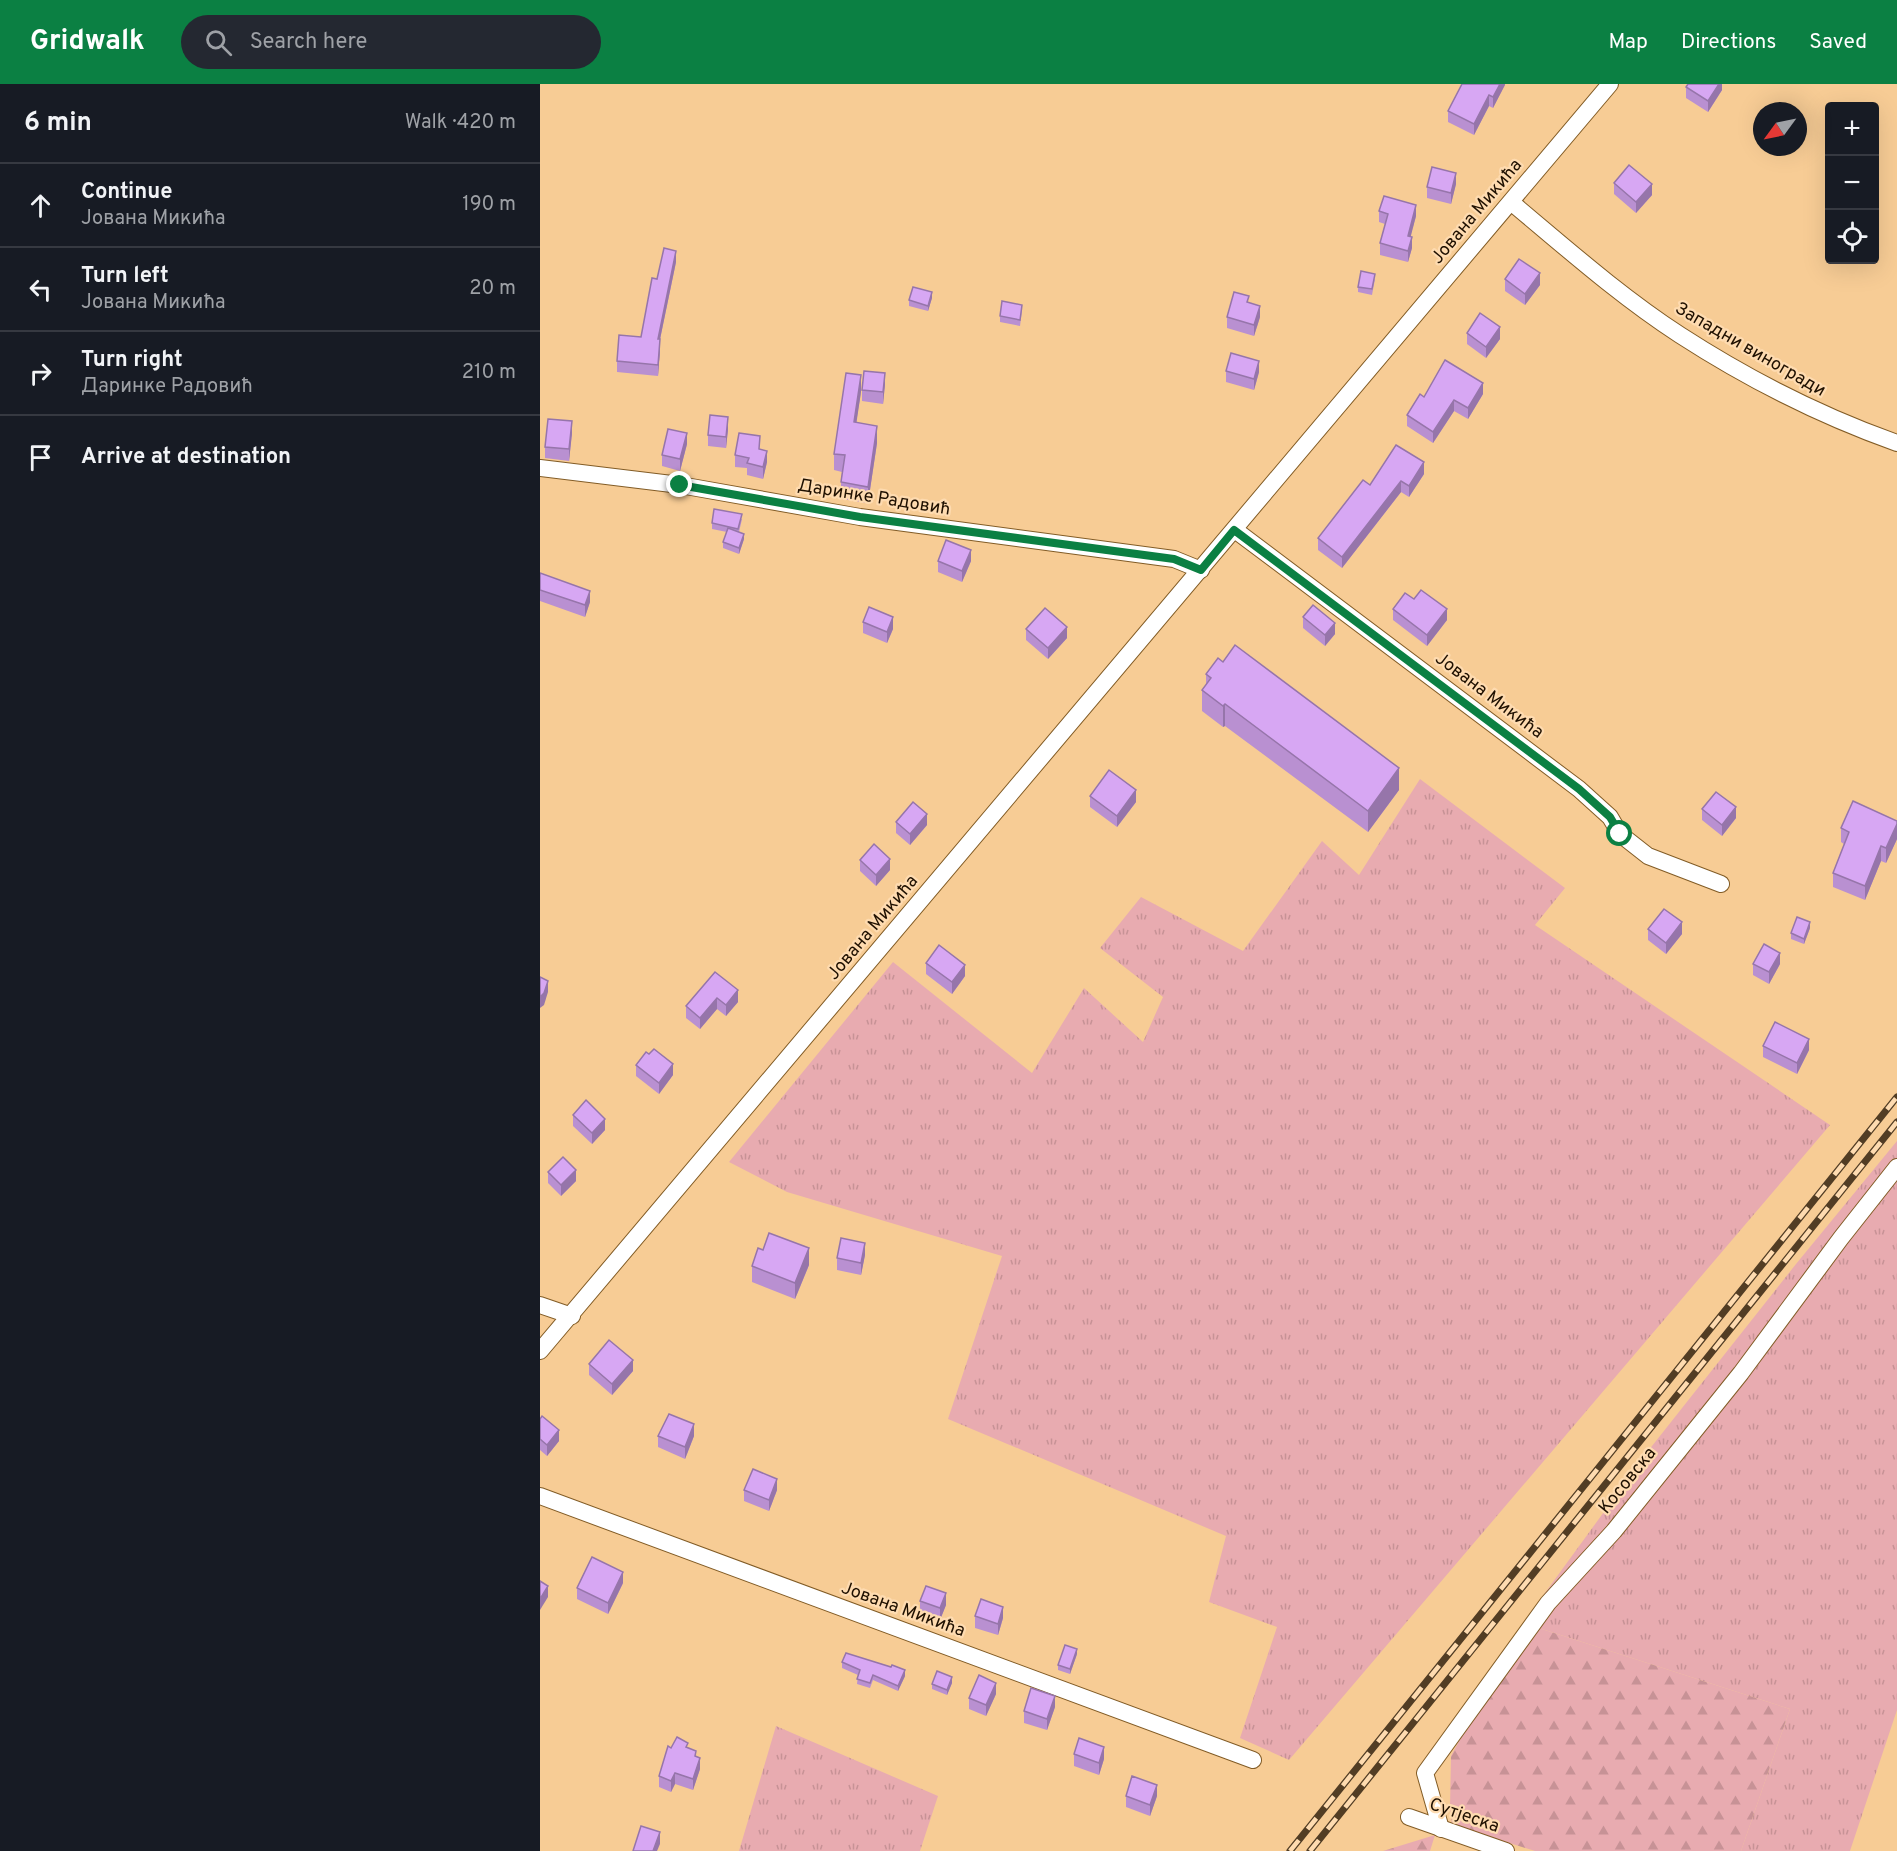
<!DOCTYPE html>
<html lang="en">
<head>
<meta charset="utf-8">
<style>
	:root { --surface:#171b24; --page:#242831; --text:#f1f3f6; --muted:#9ea1a6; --line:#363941; --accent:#0b8043 }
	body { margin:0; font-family:Overpass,sans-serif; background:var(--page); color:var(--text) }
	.controls { position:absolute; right:18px; top:18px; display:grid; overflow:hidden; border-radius:6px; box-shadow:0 6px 24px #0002 }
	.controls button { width:54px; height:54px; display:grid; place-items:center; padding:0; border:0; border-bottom:2px solid var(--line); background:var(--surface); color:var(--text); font:30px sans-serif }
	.compass { position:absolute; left:1213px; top:18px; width:54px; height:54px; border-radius:50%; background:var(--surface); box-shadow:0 6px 24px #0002; rotate:237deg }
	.stop { position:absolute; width:18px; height:18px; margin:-14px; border:4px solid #0b8043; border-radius:50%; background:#fff }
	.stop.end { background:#0b8043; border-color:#fff; box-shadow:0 2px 6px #0008 }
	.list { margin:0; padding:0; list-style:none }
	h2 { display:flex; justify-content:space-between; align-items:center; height:78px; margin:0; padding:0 24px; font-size:26px }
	h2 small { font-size:20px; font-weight:400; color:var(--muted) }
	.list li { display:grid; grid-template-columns:39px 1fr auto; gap:18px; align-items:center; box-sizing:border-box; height:84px; padding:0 24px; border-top:2px solid var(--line) }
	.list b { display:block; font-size:22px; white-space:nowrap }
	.list p { margin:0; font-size:20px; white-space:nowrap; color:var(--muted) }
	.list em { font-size:20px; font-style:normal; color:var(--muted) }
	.icon { flex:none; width:33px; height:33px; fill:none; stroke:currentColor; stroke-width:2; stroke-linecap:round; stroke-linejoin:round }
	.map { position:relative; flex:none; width:1357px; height:1767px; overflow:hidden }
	header { display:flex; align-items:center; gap:36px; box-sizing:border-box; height:84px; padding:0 30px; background:var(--accent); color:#fff }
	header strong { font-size:28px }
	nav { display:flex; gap:33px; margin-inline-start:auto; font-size:21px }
	.search { width:420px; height:54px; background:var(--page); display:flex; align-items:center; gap:15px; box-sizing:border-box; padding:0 21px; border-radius:33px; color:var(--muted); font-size:22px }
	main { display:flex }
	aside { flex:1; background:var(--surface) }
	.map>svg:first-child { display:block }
</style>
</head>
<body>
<header>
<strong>Gridwalk</strong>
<div class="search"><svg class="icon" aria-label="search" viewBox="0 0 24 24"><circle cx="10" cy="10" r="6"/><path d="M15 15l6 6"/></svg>Search here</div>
<nav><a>Map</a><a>Directions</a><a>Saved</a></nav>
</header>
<main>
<aside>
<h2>6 min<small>Walk · 420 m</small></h2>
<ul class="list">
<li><svg class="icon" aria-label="ahead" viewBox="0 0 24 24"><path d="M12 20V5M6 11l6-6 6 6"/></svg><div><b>Continue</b><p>Јована Микића</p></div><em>190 m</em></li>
<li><svg class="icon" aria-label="left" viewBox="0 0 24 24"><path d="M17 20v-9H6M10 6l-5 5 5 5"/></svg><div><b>Turn left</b><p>Јована Микића</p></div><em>20 m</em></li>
<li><svg class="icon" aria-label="right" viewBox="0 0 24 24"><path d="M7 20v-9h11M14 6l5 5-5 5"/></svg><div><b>Turn right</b><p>Даринке Радовић</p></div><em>210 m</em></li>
<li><svg class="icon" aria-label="arrive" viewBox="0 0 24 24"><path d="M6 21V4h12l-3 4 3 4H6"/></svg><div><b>Arrive at destination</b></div></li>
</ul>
</aside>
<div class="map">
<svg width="1357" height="1767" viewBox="0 0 1357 1767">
	<defs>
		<pattern id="grass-tufts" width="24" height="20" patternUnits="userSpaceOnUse" patternTransform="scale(1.5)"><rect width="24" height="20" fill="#e8abb0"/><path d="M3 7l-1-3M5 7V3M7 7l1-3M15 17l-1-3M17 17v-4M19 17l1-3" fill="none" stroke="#c79296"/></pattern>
		<pattern id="forest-firs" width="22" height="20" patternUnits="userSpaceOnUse" patternTransform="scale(1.5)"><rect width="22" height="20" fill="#e8abb0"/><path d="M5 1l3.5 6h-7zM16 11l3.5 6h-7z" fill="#c79296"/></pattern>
	</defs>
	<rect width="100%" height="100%" fill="#f7cc95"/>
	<!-- grass -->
	<g fill="url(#grass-tufts)">
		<path d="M880,695l145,109 -30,37 295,200 -541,635 -49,-22 37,-111 -68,-25 17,-66 -278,-117 54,-163 -215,-64 -58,-30 164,-200 139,111 52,-85 59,54 20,-45 -63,-49 41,-51 102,54 79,-110 37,34z"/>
		<path d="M1357,1057v569l-47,141h-109l49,-142 -267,-86 129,-177 144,-182z"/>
		<path d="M236,1642l162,70 -18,55h-181z"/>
	</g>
	<!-- forest -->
	<g fill="url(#forest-firs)">
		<path d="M983,1539l267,86 -49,142h-206l-83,-26 -2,-17 1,-52z"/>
		<path d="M895,1751l-5,16h-47z"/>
	</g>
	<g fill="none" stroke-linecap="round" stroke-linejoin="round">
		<defs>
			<g id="minor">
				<path d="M971,118c55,46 109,94 169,133 68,44 141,81 217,108"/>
				<path d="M0,384l140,17 180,32 314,42 27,11"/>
				<path d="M695,446l344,259 31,28 10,17 28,22 73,28"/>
				<path d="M0,1221l32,11"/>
				<path d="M0,1267l1070,-1267"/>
				<path d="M0,1412l713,264"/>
				<path d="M869,1733l97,34"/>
				<path d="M901,1745l-16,-56 123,-170 66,-72 127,-158 100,-135 56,-71"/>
			</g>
		</defs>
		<!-- minor casing -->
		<use href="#minor" stroke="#825c26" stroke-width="18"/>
		<!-- minor -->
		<use href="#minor" stroke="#fff" stroke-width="16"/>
		<defs>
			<g id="rail">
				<path d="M750,1767l607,-754"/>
				<path d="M770,1767l587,-729"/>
			</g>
		</defs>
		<!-- rail casing -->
		<use href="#rail" stroke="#523d24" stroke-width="7"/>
		<!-- rail -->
		<use href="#rail" stroke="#fedbb0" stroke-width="4.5" stroke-dasharray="14" stroke-linecap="butt"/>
	</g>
	<!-- wall -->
	<g fill="#b990d1">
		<path d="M965,0l-12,24 -4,-2 -15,29 -26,-13v-11z"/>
		<path d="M1182,0v6l-14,22 -22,-14v-11z"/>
		<path d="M1074,99l38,12 -16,18 -22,-19z"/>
		<path d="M916,100l-5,20 -24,-6v-11z"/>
		<path d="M839,127l37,5 -6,21 2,11 -4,14 -28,-7v-12l5,-19 -6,-2z"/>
		<path d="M136,178l-16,77v11l-2,26 -41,-4v-11l24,-24 16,-58z"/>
		<path d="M835,195l-3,16 -14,-3v-5z"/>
		<path d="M965,195l35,6 -15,20 -20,-14z"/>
		<path d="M392,214l-4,13 -19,-5v-6z"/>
		<path d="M709,219l11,14 -6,19 -27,-8v-11z"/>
		<path d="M482,226l-2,16 -20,-4v-6z"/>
		<path d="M927,249l33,6 -14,19 -19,-14z"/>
		<path d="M686,287l33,1 -5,18 -28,-8z"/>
		<path d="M345,300l-2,20 -21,-3v-11z"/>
		<path d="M321,308l-5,31 21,20 -9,60 -27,-4v-17l1,-10 -8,-2v-16z"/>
		<path d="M943,310l-15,25 -14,-8 -21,32 -26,-17v-11l17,-18z"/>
		<path d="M188,345l-2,19 -18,-2v-11z"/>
		<path d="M32,349l-3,28 -24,-3v-11z"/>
		<path d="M147,360l-7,27 -18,-5v-11z"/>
		<path d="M220,365l7,13 -4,17 -16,-4v-7l-12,-1v-12z"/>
		<path d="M884,390l-15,23 -8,-5 -59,76 -24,-18v-12l52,-53z"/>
		<path d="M202,435l-3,13 5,7 -5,15 -16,-6v-6l4,-10 -15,-3v-6z"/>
		<path d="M398,477h33l-9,21 -24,-10z"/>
		<path d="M0,489l50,29 -5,15 -45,-16z"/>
		<path d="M874,515l33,21 -20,26 -34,-26v-11z"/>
		<path d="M763,533l32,17 -10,12 -22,-18z"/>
		<path d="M323,538l30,7 -6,14 -24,-10z"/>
		<path d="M486,545l41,9 -19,21 -22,-19z"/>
		<path d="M666,590l193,116 -31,42 -143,-106 -2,1 -21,-16v-21l4,-5z"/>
		<path d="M550,712l46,6 -19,25 -27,-20z"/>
		<path d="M1162,725l34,9 -14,18 -20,-16z"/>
		<path d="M1357,737v18l-11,24 -5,-2 -16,39 -32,-13v-14l11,-29 -3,-2v-14z"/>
		<path d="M356,738l31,3 -17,20 -14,-12z"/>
		<path d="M320,776l30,10 -14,16 -16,-15z"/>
		<path d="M1270,844l-6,16 -13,-5v-6z"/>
		<path d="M1108,845l34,5 -16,20 -18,-14z"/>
		<path d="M386,879l39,13 -13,18 -26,-20z"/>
		<path d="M1213,880h27l-11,20 -16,-9z"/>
		<path d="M175,888l23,30 -12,14 -9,-7 -17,20 -14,-11v-12z"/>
		<path d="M1223,962l46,4 -12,24 -34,-17z"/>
		<path d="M109,970l24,21 -14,19 -23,-18v-11z"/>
		<path d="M33,1031l32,15 -13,14 -19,-18z"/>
		<path d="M8,1088l28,9 -15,15 -13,-13z"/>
		<path d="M325,1171l-4,20 -24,-5v-12z"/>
		<path d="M269,1181l-14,34 -43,-17v-16z"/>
		<path d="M49,1280l44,7 -21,24 -23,-20z"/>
		<path d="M0,1335l19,22 -12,15 -7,-6z"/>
		<path d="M118,1352h36l-9,23 -27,-12z"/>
		<path d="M204,1406h33l-8,21 -25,-10z"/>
		<path d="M83,1499l-15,31 -31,-15v-11z"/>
		<path d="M380,1517l26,4 -6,15 -20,-8z"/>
		<path d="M435,1532l28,2 -5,17 -23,-7z"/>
		<path d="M537,1570l-7,20 -12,-4v-5z"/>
		<path d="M302,1578l63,14 -7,15 -25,-11 -3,8 -13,-4 1,-9 -16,-7z"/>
		<path d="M412,1599l-5,12 -15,-6v-5z"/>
		<path d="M456,1610l-10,22 -17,-7v-11z"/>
		<path d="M515,1623l-8,23 -23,-7v-12z"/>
		<path d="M131,1664h17l8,9 4,12 -7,21 -18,-6 -4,8 -12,-5v-11z"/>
		<path d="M534,1670l30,5 -5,16 -25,-9z"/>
		<path d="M586,1712h31l-7,20 -24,-9z"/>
	</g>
	<!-- shaded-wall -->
	<g fill="#9675aa">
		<path d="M960,0h5v1l-12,23v-11z"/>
		<path d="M1179,0h3v6l-14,22v-11z"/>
		<path d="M949,11v11l-15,29v-11z"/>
		<path d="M916,89v11l-5,20v-11z"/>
		<path d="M1112,100v11l-16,18v-11z"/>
		<path d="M876,121v11l-8,31v-11z"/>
		<path d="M872,153v11l-4,14v-11z"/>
		<path d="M136,167v11l-18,87v-10z"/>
		<path d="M1000,189v12l-15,20v-11z"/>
		<path d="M392,208v6l-4,13v-5z"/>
		<path d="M720,222v11l-6,19v-11z"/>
		<path d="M960,243v12l-14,19v-11z"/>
		<path d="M120,255v11l-2,26v-11z"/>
		<path d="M719,277v11l-5,18v-11z"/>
		<path d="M345,289v11l-2,20v-12z"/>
		<path d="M321,291v17l-7,47v-17z"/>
		<path d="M943,299v11l-15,25v-11z"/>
		<path d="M914,316v11l-21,32v-11z"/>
		<path d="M188,333v12l-2,19v-11z"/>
		<path d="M32,337v12l-3,28v-12z"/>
		<path d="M337,342v17l-9,60v-16z"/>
		<path d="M147,349v11l-7,27v-12z"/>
		<path d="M227,367v11l-4,17v-12z"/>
		<path d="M884,378v12l-15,23v-11z"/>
		<path d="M861,397v11l-59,76v-11z"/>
		<path d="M204,450v5l-5,15v-6z"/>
		<path d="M431,466v11l-9,21v-11z"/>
		<path d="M50,507v11l-5,15v-12z"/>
		<path d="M907,525v11l-20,26v-11z"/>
		<path d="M353,533v12l-6,14v-11z"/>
		<path d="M795,539v11l-10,12v-11z"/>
		<path d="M527,543v11l-19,21v-11z"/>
		<path d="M685,620v22l-2,1v-21z"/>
		<path d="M859,684v22l-31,42v-21z"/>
		<path d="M596,706v12l-19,25v-11z"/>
		<path d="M1196,723v11l-14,18v-11z"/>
		<path d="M387,730v11l-17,20v-11z"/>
		<path d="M1357,740v15l-11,24v-15z"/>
		<path d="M1341,762v15l-16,39v-14z"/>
		<path d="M350,775v11l-14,16v-11z"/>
		<path d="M1142,838v12l-16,20v-11z"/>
		<path d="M1270,838v6l-6,16v-5z"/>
		<path d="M1240,869v11l-11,20v-12z"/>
		<path d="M425,881v11l-13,18v-12z"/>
		<path d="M8,897v11l-4,13 -4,3v-11z"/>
		<path d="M198,906v12l-12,14v-11z"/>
		<path d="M177,914v11l-17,20v-11z"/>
		<path d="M1269,955v11l-12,24v-11z"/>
		<path d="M133,980v11l-14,19v-11z"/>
		<path d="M65,1035v11l-13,14v-11z"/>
		<path d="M36,1086v11l-15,15v-11z"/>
		<path d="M325,1159v12l-4,20v-12z"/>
		<path d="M269,1164v17l-14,34v-16z"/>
		<path d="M93,1276v11l-21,24v-11z"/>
		<path d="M154,1340v12l-9,23v-12z"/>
		<path d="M19,1346v11l-12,15v-11z"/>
		<path d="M237,1395v11l-8,21v-11z"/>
		<path d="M83,1488v11l-15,31v-11z"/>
		<path d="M8,1502v11l-8,13v-11z"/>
		<path d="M406,1509v12l-6,15v-12z"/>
		<path d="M463,1523v11l-5,17v-11z"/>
		<path d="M537,1565v5l-7,20v-5z"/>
		<path d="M365,1586v6l-7,15v-5z"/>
		<path d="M412,1593v6l-5,12v-5z"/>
		<path d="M456,1599v11l-10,22v-11z"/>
		<path d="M515,1612v11l-8,23v-11z"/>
		<path d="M564,1663v12l-5,16v-12z"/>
		<path d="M160,1674v11l-7,21v-11z"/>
		<path d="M135,1689v11l-4,8v-11z"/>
		<path d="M617,1701v11l-7,20v-11z"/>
		<path d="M120,1748v12l-3,7h-4z"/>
	</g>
	<!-- building -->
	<g fill="#d7a7f3" stroke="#9675aa" stroke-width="1.5">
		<path d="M922,0h38l-7,13 -4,-2 -15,29 -26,-13z"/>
		<path d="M1148,0h31l-11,17 -22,-14z"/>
		<path d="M1089,81l23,19 -16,18 -22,-19z"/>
		<path d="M892,83l24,6 -5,20 -24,-6z"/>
		<path d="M844,112l32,9 -8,31 4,1 -4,14 -28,-8 8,-29 -9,-3z"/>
		<path d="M124,164l12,3 -18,88h2l-2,26 -41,-4 2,-26 22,2 11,-59 5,1z"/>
		<path d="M979,175l21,14 -15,21 -20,-15z"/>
		<path d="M821,187l14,3 -3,15 -14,-2z"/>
		<path d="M373,203l19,5 -4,14 -19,-6z"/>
		<path d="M694,208l15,4 -2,6 13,4 -6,19 -27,-8z"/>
		<path d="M462,217l20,4 -2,15 -20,-4z"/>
		<path d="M940,229l20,14 -14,20 -19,-14z"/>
		<path d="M691,269l28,8 -5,18 -28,-8z"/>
		<path d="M905,276l38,23 -15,25 -14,-8 -21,32 -26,-17 13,-21 4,3z"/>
		<path d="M324,287l21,2 -2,19 -21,-2z"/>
		<path d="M306,289l15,2 -7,47 23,4 -9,61 -27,-5 4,-27 -11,-1z"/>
		<path d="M170,331l18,2 -2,20 -18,-2z"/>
		<path d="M8,335l24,2 -3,28 -24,-2z"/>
		<path d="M128,345l19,4 -7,26 -18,-4z"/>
		<path d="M199,349l21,3 -1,13 8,2 -4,16 -16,-4 2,-5 -14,-3z"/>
		<path d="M856,361l28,17 -15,24 -8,-5 -59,76 -24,-19 45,-58 7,5z"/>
		<path d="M174,425l28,5 -4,15 -26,-6z"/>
		<path d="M188,444l16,6 -5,14 -16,-6z"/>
		<path d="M406,456l25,10 -9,21 -24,-10z"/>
		<path d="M0,489l50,18 -5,14 -45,-15z"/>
		<path d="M881,506l26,19 -20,26 -34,-26 12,-16 9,6z"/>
		<path d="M773,521l22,18 -10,12 -22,-18z"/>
		<path d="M329,523l24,10 -6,15 -24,-10z"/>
		<path d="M505,524l22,19 -19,21 -22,-19z"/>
		<path d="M695,561l164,123 -31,43 -143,-107 -2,2 -21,-16 9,-12 -5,-4 12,-16 5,4z"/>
		<path d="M569,686l27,20 -19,26 -27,-20z"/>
		<path d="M1176,708l20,15 -14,18 -20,-16z"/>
		<path d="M1313,717l44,20v3l-11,24 -5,-2 -16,40 -32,-13 16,-41 -8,-4z"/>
		<path d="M373,718l14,12 -17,20 -14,-12z"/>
		<path d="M334,760l16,15 -14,16 -16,-15z"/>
		<path d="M1124,825l18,13 -16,21 -18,-14z"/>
		<path d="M1257,833l13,5 -6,17 -13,-6z"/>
		<path d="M1224,860l16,9 -11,19 -16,-8z"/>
		<path d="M399,861l26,20 -13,17 -26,-19z"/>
		<path d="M175,888l23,18 -12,15 -9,-7 -17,20 -14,-12z"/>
		<path d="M0,893l8,4 -4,12 -4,4z"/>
		<path d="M1235,938l34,17 -12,24 -34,-17z"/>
		<path d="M114,965l19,15 -14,19 -23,-18 10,-13 3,2z"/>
		<path d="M46,1016l19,19 -13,14 -19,-18z"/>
		<path d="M23,1073l13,13 -15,15 -13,-13z"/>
		<path d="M229,1149l40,15 -14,35 -43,-17 6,-18 5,2z"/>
		<path d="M301,1154l24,5 -4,20 -24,-5z"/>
		<path d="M69,1256l24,20 -21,24 -23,-20z"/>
		<path d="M129,1330l25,10 -9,23 -27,-11z"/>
		<path d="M2,1332l17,14 -12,15 -7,-6v-20z"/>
		<path d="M213,1385l24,10 -8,21 -25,-10z"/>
		<path d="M52,1473l31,15 -15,31 -31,-15z"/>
		<path d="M0,1497l8,5 -8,13z"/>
		<path d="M386,1502l20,7 -6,15 -20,-7z"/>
		<path d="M441,1515l22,8 -5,17 -23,-8z"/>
		<path d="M525,1561l12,4 -7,20 -12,-4z"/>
		<path d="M306,1569l45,14 1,-2 13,5 -7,16 -25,-11 -3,8 -13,-4 3,-9 -18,-8z"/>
		<path d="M397,1587l15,6 -5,13 -15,-6z"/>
		<path d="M439,1591l17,8 -10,22 -17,-7z"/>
		<path d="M491,1604l24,8 -8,23 -23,-8z"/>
		<path d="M137,1653l11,6 -2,4 10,4 -1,5 5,2 -7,21 -18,-6 -4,8 -12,-5 9,-30 3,2z"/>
		<path d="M539,1654l25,9 -5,16 -25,-9z"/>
		<path d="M592,1692l25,9 -7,20 -24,-9z"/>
		<path d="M101,1742l19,6 -7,19h-20z"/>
	</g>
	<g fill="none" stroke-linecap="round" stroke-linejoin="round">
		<!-- route -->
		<path stroke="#0b8043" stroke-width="8" d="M140,401l180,32 314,42 27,11 33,-40 345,259 31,28 10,17"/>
	</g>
	<g text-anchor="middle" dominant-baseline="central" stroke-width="4.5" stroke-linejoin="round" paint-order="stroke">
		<!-- street labels -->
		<g font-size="18" fill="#1f1000" stroke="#fedbb0">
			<text transform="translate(937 128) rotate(-50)">Јована Микића</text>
			<text transform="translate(1210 266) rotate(30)">Западни виногради</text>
			<text transform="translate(334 414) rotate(9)">Даринке Радовић</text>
			<text transform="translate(949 612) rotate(37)">Јована Микића</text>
			<text transform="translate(333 844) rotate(-50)">Јована Микића</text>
			<text transform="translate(1088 1397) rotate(-51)">Косовска</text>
			<text transform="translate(363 1526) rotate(20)">Јована Микића</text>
			<text transform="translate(924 1732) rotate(19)">Сутјеска</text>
		</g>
	</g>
</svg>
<div class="controls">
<button>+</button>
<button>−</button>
<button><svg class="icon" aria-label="locate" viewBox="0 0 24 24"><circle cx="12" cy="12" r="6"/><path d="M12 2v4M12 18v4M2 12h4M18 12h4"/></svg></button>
</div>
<svg class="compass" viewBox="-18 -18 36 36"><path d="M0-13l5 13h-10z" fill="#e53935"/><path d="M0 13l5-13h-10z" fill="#9ea1a6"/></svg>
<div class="stop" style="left:1080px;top:750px"></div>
<div class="stop end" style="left:140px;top:401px"></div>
</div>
</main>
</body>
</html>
